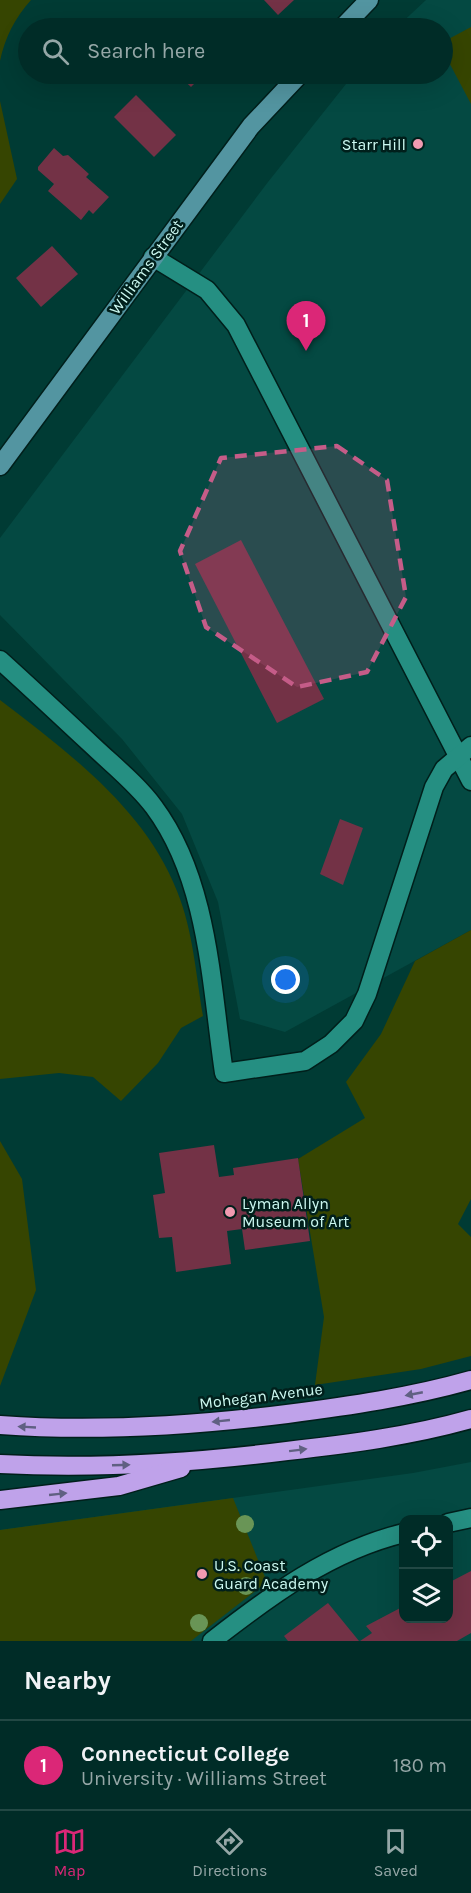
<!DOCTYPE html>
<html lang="en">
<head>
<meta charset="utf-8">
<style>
	:root { --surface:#002c27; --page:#0e3833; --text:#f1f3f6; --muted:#95a7a7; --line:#224844; --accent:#db2777 }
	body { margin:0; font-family:Karla,sans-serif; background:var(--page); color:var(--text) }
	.controls { position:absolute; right:18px; bottom:18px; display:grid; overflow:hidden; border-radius:12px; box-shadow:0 6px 24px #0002 }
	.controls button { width:54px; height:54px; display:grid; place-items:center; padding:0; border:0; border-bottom:2px solid var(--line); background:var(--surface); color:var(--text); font:30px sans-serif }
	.you { position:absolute; left:286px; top:980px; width:21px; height:21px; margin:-15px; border:4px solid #fff; border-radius:50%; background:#1a73e8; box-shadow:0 0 0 9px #1a73e833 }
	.badge { display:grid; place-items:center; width:39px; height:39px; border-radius:50%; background:var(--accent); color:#fff; font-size:20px; font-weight:700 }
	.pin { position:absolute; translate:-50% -50px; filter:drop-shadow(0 2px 3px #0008) }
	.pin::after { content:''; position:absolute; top:32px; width:21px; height:18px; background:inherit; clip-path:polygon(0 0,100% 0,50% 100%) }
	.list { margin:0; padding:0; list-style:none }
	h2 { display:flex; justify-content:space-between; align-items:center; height:78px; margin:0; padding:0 24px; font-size:26px }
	h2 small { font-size:20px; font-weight:400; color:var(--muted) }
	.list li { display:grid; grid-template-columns:39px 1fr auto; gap:18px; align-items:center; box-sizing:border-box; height:90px; padding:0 24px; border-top:2px solid var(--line) }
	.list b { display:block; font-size:22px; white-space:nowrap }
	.list p { margin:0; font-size:20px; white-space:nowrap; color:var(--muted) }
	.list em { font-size:20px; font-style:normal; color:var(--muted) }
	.icon { flex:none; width:33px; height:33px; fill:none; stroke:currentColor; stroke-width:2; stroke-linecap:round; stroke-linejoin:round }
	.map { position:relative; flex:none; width:471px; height:1641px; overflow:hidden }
	.search { position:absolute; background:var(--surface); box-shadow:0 6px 24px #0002; left:18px; right:18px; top:18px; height:66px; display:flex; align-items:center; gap:15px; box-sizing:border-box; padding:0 21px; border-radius:33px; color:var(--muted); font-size:22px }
	.sheet { height:168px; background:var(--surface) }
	nav { display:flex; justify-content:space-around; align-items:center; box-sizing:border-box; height:84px; border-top:2px solid var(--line); background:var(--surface); font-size:16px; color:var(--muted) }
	nav a { display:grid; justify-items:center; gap:3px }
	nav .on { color:var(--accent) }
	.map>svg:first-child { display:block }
</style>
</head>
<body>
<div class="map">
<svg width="471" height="1641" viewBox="0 0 471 1641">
	<rect width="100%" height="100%" fill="#003b34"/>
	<!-- built -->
	<g fill="#044942" fill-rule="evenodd">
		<path d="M426,0h45v930l-186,102 -45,-13 -22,-117 -36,-88 -60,-75 -122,-124v-77l268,-356 86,-108h88v-46h-46z"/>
		<path d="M471,1462v179h-471v-111l413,-57zM404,1520h44v98h-44z"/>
	</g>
	<!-- green -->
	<g fill="#364501">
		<path d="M0,0h31c-16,18 -26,37 -31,61z"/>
		<path d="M471,27v77l-29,-55 1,-7z"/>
		<path d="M0,101l17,78 -17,25z"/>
		<path d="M0,700c68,52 145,109 177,191 16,39 19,84 26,125l-22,12 -23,35 -37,38 -28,-24 -34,-4 -59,6z"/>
		<path d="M471,930v269l-13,25 13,13v119l-50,13 -106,16 9,-68 -26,-158 67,-41 -19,-36 35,-48 34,-73z"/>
		<path d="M0,1141l22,38 14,111 -36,96z"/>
		<path d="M233,1498l34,84 -76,59h-191v-111z"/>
	</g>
	<!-- building -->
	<g fill="#733246">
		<path d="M264,0h30l-16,15z"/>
		<path d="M177,74h27l-13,13z"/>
		<path d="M136,95l40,40 -22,22 -40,-40z"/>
		<path d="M54,148l9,8 5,-1 21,19 -3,3 23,20 -16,17 -4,-4 -8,10 -33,-29 6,-7 -16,-14v-3z"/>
		<path d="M52,246l26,28 -37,33 -25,-29z"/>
		<path d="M241,540l83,159 -47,24 -82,-159z"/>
		<path d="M340,819l23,9 -20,57 -23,-11z"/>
		<path d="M214,1145l5,32 15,-2 -1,-7 65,-10 12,83 -65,9 -3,-21 -15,2 4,33 -55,8 -4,-35 -13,1 -6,-43 12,-2 -6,-40z"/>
		<path d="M471,1571v62l-14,8h-97l12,-8 -6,-7 38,-20v12h44v-35z"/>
		<path d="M328,1603l31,38h-71l-4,-5z"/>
	</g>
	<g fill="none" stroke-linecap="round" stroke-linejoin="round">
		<defs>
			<g id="street">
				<path d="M153,257l54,33 29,35 235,456"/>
				<path d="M0,660c31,28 62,57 93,86 21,20 44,38 61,61 55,74 57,179 70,266l81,-12 26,-17 23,-23 13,-27 67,-207 10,-18 27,-23"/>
				<path d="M448,1523l23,-5"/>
				<path d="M212,1641c59,-46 118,-90 192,-108"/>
			</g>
			<g id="secondary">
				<path d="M342,28l27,-28"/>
				<path d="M0,466l251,-340 49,-52"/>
			</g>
			<g id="highway">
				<path d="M0,1425c96,7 191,1 287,-11 62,-8 124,-17 184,-34"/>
				<path d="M0,1464c96,5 192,-1 287,-13 62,-7 124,-15 184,-32"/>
				<path d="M0,1500l119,-14 62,-18"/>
			</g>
		</defs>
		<!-- street casing -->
		<use href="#street" stroke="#001f1b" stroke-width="21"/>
		<!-- secondary casing -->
		<use href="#secondary" stroke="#001f1b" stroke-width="21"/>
		<!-- highway casing -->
		<use href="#highway" stroke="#001f1b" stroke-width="21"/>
		<!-- street -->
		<use href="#street" stroke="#258f82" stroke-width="18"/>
		<!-- secondary -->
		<use href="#secondary" stroke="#5395a1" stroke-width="18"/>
		<!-- highway -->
		<use href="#highway" stroke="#bfa2ea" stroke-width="18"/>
	</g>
	<!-- trees -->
	<g fill="#699556">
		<circle cx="245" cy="1524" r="9"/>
		<circle cx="246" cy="1586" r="9"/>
		<circle cx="199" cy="1623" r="9"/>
	</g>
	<!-- one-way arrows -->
	<defs><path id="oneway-solid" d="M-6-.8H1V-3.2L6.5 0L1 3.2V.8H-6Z" transform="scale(1.5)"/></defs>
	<g fill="#606082">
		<use href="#oneway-solid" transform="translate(414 1394) rotate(169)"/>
		<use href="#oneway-solid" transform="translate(221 1421) rotate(174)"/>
		<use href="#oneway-solid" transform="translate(27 1427) rotate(-177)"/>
		<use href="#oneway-solid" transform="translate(298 1450) rotate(-7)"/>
		<use href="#oneway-solid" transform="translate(121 1465) rotate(-2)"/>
		<use href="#oneway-solid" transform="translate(58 1494) rotate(-6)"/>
	</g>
	<!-- marked area -->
	<path fill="#c55c88" fill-opacity="0.2" stroke="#c55c88" stroke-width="4.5" stroke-dasharray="12 8" stroke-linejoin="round" d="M337,446l50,34 19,117 -39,75 -70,15 -91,-60 -26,-76 41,-93z"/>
	<!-- markers -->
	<g fill="#f19ab1" stroke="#001f1b" stroke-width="2">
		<circle cx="418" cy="144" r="6"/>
		<circle cx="230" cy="1212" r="6"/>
		<circle cx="202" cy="1574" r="6"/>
	</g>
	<g text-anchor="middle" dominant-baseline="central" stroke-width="5" stroke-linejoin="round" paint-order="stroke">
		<!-- poi labels -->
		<g font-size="16" fill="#ccf9f1" stroke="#001f1b" text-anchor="start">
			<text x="406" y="144" text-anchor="end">Starr Hill</text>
			<text x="242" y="1203">Lyman Allyn<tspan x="242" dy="18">Museum of Art</tspan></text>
			<text x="214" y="1565">U.S. Coast<tspan x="214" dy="18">Guard Academy</tspan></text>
		</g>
		<!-- street labels -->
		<g font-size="16" fill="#ccf9f1" stroke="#001f1b">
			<text transform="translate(146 267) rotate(-54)">Williams Street</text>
			<text transform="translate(261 1396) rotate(-7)">Mohegan Avenue</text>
		</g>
	</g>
</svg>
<div class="controls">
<button><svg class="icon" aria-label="locate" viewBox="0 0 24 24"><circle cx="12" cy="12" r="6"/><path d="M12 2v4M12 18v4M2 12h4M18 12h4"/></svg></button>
<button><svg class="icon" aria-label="layers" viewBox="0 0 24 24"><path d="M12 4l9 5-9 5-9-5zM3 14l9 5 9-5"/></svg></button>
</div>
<div class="you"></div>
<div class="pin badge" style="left:306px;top:351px">1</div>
<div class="search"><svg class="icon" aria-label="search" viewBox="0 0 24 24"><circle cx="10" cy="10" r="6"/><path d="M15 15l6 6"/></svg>Search here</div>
</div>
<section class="sheet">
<h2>Nearby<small></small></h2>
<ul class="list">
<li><span class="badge">1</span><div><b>Connecticut College</b><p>University · Williams Street</p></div><em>180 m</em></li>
</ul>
</section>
<nav>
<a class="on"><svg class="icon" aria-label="map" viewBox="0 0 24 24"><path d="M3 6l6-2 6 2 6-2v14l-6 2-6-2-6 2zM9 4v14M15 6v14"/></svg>Map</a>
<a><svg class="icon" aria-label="directions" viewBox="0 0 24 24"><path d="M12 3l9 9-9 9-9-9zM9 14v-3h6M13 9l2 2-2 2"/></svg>Directions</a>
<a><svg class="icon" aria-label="saved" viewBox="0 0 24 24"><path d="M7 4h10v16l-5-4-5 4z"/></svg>Saved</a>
</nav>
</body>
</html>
